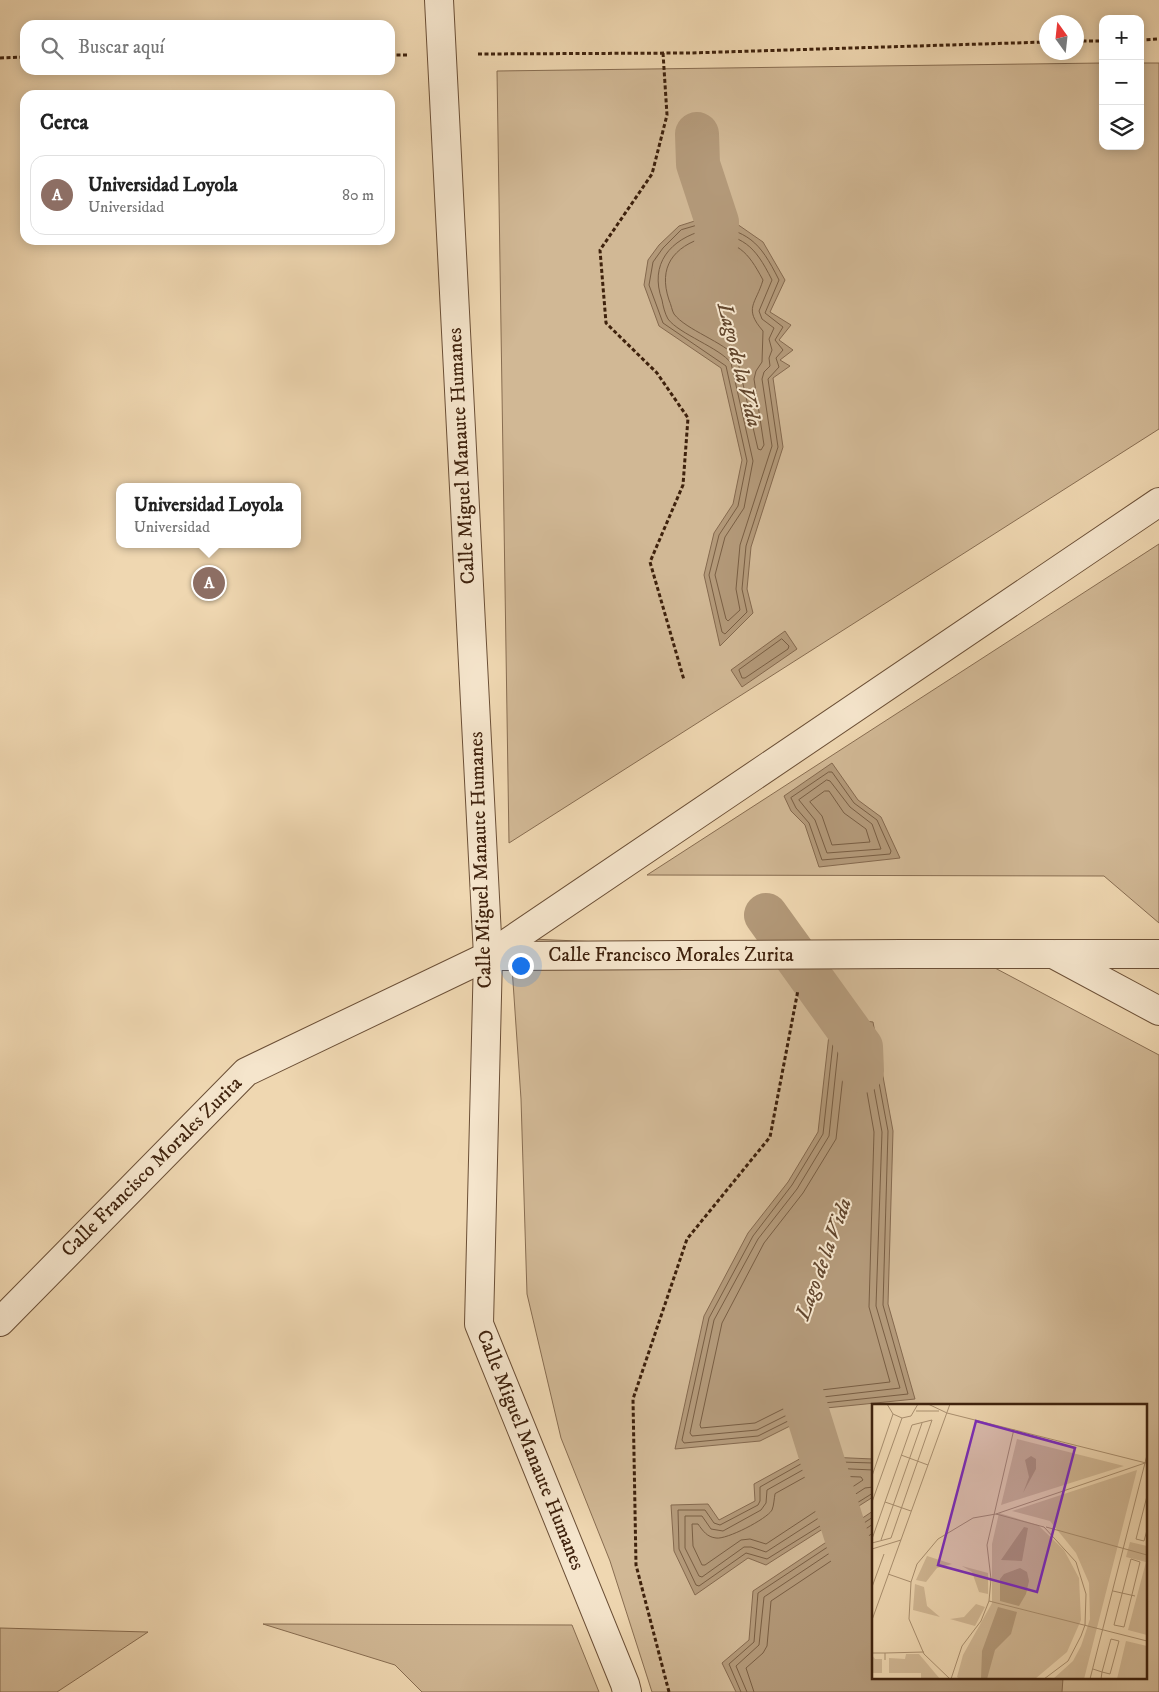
<!DOCTYPE html>
<html lang="es">
<head>
<meta charset="utf-8">
<style>
	:root { --surface:#fff; --page:#f2f2f2; --text:#222; --muted:#767676; --line:#e0e0e0; --accent:#1a73e8 }
	body { margin:0; font-family:"IM FELL DW Pica",serif; background:var(--page); color:var(--text) }
	.controls { position:absolute; right:15px; top:15px; display:grid; overflow:hidden; border-radius:10px; box-shadow:0 2px 12px #0003 }
	.controls button { width:45px; height:45px; display:grid; place-items:center; padding:0; border:0; border-bottom:1px solid var(--line); background:var(--surface); color:var(--text); font:25px sans-serif }
	.compass { position:absolute; left:1039px; top:15px; width:45px; height:45px; border-radius:50%; background:var(--surface); box-shadow:0 2px 12px #0003; rotate:345deg }
	.you { position:absolute; left:520px; top:965px; width:18px; height:18px; margin:-12px; border:4px solid #fff; border-radius:50%; background:#1a73e8; box-shadow:0 0 0 8px #1a73e833 }
	.badge { display:grid; place-items:center; width:32px; height:32px; border-radius:50%; background:var(--accent); color:#fff; font-size:16px; font-weight:700 }
	.pin { position:absolute; translate:-50% -50%; border:2px solid #fff; box-shadow:0 1px 5px #0006 }
	.popup { position:absolute; left:116px; top:483px; width:185px; height:65px; box-sizing:border-box; display:grid; place-content:center; border-radius:10px; background:var(--surface); filter:drop-shadow(0 1px 4px #0005); font-size:16px; white-space:nowrap; color:var(--muted) }
	.popup b { font-size:19px; color:var(--text) }
	.popup::after { content:''; position:absolute; left:50%; top:100%; margin-left:-10px; border:10px solid transparent; border-top-color:var(--surface) }
	.list { margin:0; padding:0; list-style:none }
	h2 { display:flex; justify-content:space-between; align-items:center; height:65px; margin:0; padding:0 20px; font-size:21px }
	h2 small { font-size:16px; font-weight:400; color:var(--muted) }
	.list li { display:grid; grid-template-columns:32px 1fr auto; gap:15px; align-items:center; box-sizing:border-box; height:80px; margin:0 10px 10px; padding:0 10px; border:1px solid var(--line); border-radius:15px }
	.list b { display:block; font-size:19px; white-space:nowrap }
	.list p { margin:0; font-size:16px; white-space:nowrap; color:var(--muted) }
	.list em { font-size:16px; font-style:normal; color:var(--muted) }
	.icon { flex:none; width:28px; height:28px; fill:none; stroke:currentColor; stroke-width:2; stroke-linecap:round; stroke-linejoin:round }
	.map { position:relative; flex:none; width:1159px; height:1692px; overflow:hidden }
	.search { position:absolute; background:var(--surface); box-shadow:0 2px 12px #0003; left:20px; top:20px; width:375px; height:55px; display:flex; align-items:center; gap:12px; box-sizing:border-box; padding:0 18px; border-radius:15px; color:var(--muted); font-size:19px }
	.panel { position:absolute; background:var(--surface); box-shadow:0 2px 12px #0003; left:20px; top:90px; width:375px; height:155px; border-radius:15px }
	.map>svg:first-child { display:block }
</style>
</head>
<body>
<div class="map">
<svg width="1159" height="1692" viewBox="0 0 1159 1692">
	<rect width="100%" height="100%" fill="#efd7b1"/>
	<filter id="stains"><feTurbulence type="fractalNoise" baseFrequency=".004" numOctaves="4"/><feColorMatrix values="0 0 0 0 .2 0 0 0 0 .09 0 0 0 0 .02 0 0 0 .5 -.17"/></filter>
	<radialGradient id="worn" r=".72"><stop offset=".6" stop-color="#630" stop-opacity="0"/><stop offset="1" stop-color="#630" stop-opacity=".3"/></radialGradient>
	<!-- green -->
	<g fill="#d1b895" stroke="#886d51" fill-rule="evenodd">
		<path d="M1103,63v83h37v-83h19v366l-650,414 -12,-772z"/>
		<path d="M1159,544v379l-55,-47 -457,-1z"/>
		<path d="M510,938l468,21 181,96v637h-507l-42,-131 -49,-123 -34,-144 -6,-195zM873,1406h272v272h-272z"/>
		<path d="M263,1624l309,1 27,67h-177l-27,-27z"/>
		<path d="M0,1628l148,4 -91,60h-57z"/>
	</g>
	<!-- water -->
	<g fill="#b39979" stroke="#85694e">
		<path d="M704,218l33,6 26,18 22,38 -15,32 21,13 -12,15 14,10 -13,10 10,6 -17,12 10,69 -32,100 -4,42 6,24 -33,33 -16,-71 10,-42 19,-29 9,-44 -21,-92 -62,-42 -15,-41 4,-25 11,-15 20,-19z"/>
		<path d="M785,631l12,18 -55,38 -11,-17z"/>
		<path d="M832,763l26,37 23,17 19,41 -81,9 -14,-42 -14,-14 -7,-15z"/>
		<path d="M831,1017l42,5 20,109 -5,173 27,95 -89,9 -66,33 -85,8 29,-133 44,-83 40,-51 30,-50z"/>
		<path d="M805,1456l68,3v38l-107,68 -18,-7 -53,37 -21,-44 -3,-46 37,-1 11,16 36,-19 -1,-17z"/>
		<path d="M873,1511v167h190l-1,14h-326l-14,-29 27,-23 4,-49z"/>
	</g>
	<g fill="none" stroke-linecap="round" stroke-linejoin="round">
		<!-- shore -->
		<g stroke="#795e43" stroke-width="1">
			<path d="M705,223c44,9 54,17 74,57l-14,33 18,14 -8,13 8,10 -7,8 3,9 -11,12 10,68 -32,99 -4,43 5,23 -22,22 -3,-2 -13,-57 10,-40 19,-29 9,-45 -21,-95 -63,-43 -14,-38 4,-23 10,-14 18,-18z"/>
			<path d="M705,230c39,7 49,14 67,50l-13,31 3,8 12,9 -5,11 3,11 -3,8 1,8 -6,6 -2,7 10,67 -32,99 -4,44 4,21 -12,11 -2,-2 -11,-44 10,-38 19,-29 9,-47 -22,-98c-11,-15 -52,-29 -63,-44 -3,-5 -5,-13 -6,-19 -13,-36 8,-61 43,-70z"/>
			<path d="M705,237c34,6 42,13 58,43 -7,24 -20,28 0,51l-1,31 -6,9 -2,8 10,66 -3,5 -3,-1 -21,-91c-13,-16 -51,-28 -63,-44 -2,-3 -3,-10 -5,-14 -11,-33 4,-53 36,-63z"/>
			<path d="M782,639l7,7 -1,3 -43,29h-3l-3,-8z"/>
			<path d="M829,772h3l22,31 23,17 14,31 -1,3 -68,6 -13,-37 -13,-15 -5,-10z"/>
			<path d="M827,780l3,1 20,26 22,17 9,25 -54,4 -12,-33 -16,-20z"/>
			<path d="M825,791h4l15,22 22,16 4,13 -38,3 -10,-29 -12,-14z"/>
			<path d="M837,1023l32,6 19,102 -5,174 25,89 -84,9 -66,33 -74,7 -2,-3 27,-122 44,-82 39,-51 31,-51 12,-109z"/>
			<path d="M843,1030l21,4 18,98 -6,174 24,82 -77,9 -66,33 -65,6 -2,-3 24,-113 44,-81 39,-50 32,-53 11,-104z"/>
			<path d="M849,1038l9,3 16,91 -5,175 21,75 -69,8 -66,33 -54,5 -1,-3 22,-102 42,-80 39,-50 33,-54 11,-99z"/>
			<path d="M873,1463l-67,-2 -46,26v14l-2,4 -38,20 -6,-2 -9,-13h-27l1,39 17,36 3,1 47,-33 21,6 106,-66"/>
			<path d="M873,1470l-65,-3 -41,23 -1,13 -5,7 -38,21 -12,-2 -9,-13h-17v32l14,28 3,1 42,-30h7l15,5 99,-64 8,-1"/>
			<path d="M809,1475l52,2 2,3 -97,64 -16,-5 -9,1 -36,25h-3l-9,-19 -1,-22h6c5,7 9,13 18,14 10,2 51,-19 56,-28 2,-5 2,-11 3,-16z"/>
			<path d="M741,1692l-12,-28 25,-22 4,-49 115,-76"/>
			<path d="M747,1692l-11,-26 23,-21 5,-48 109,-73"/>
			<path d="M754,1692l-8,-24 17,-15 4,-7 4,-45 102,-68"/>
		</g>
		<!-- canal -->
		<g stroke="#b39979" stroke-width="44">
			<path d="M697,134l1,30 19,58 -2,48 2,9"/>
			<path d="M766,915l95,132 1,24"/>
			<path d="M791,1360l82,262"/>
		</g>
		<defs>
			<g id="minor">
				<path d="M439,0l49,956 -9,368 146,360 2,8"/>
				<path d="M903,954h150l106,57"/>
				<path d="M1056,954h103"/>
				<path d="M488,956l671,-454"/>
				<path d="M0,1322l246,-250 242,-116 198,-1"/>
			</g>
		</defs>
		<!-- minor casing -->
		<use href="#minor" stroke="#6b4f36" stroke-width="30"/>
		<!-- path -->
		<g stroke="#3f220d" stroke-width="3" stroke-dasharray="4 2.5" stroke-linecap="butt">
			<path d="M1140,40l19,-1"/>
			<path d="M1076,41h27"/>
			<path d="M663,53l4,62 -15,59 -52,76 6,73 51,50 31,45 -5,67 -33,77 34,118"/>
			<path d="M478,54l212,-1 356,-11"/>
			<path d="M390,55h17"/>
			<path d="M0,58l25,-1"/>
			<path d="M669,1692l-33,-127 -3,-166 54,-160 83,-102 28,-147"/>
		</g>
		<!-- minor -->
		<use href="#minor" stroke="#f5e5cc" stroke-width="28"/>
		<defs>
			<path id="minor-bridge" d="M686,955l217,-1"/>
		</defs>
		<!-- minor-bridge casing -->
		<use href="#minor-bridge" stroke="#6b4f36" stroke-width="30" stroke-linecap="butt"/>
		<!-- minor-bridge -->
		<use href="#minor-bridge" stroke="#f5e5cc" stroke-width="28"/>
	</g>
	<g text-anchor="middle" dominant-baseline="central" stroke-width="4" stroke-linejoin="round" paint-order="stroke">
		<!-- street labels -->
		<g font-size="20" fill="#3f220d" stroke="#f5e5cc">
			<text transform="translate(462 456) rotate(-93)">Calle Miguel Manaute Humanes</text>
			<text transform="translate(481 860) rotate(-92)">Calle Miguel Manaute Humanes</text>
			<text x="671" y="955">Calle Francisco Morales Zurita</text>
			<text transform="translate(152 1167) rotate(-45)">Calle Francisco Morales Zurita</text>
			<text transform="translate(530 1450) rotate(68)">Calle Miguel Manaute Humanes</text>
		</g>
		<!-- water labels -->
		<g font-size="21" font-style="italic" fill="#62462d" stroke="#f5e5cc">
			<text transform="translate(739 365) rotate(76)">Lago de la Vida</text>
			<text transform="translate(824 1259) rotate(-70)">Lago de la Vida</text>
		</g>
	</g>
	<!-- overview -->
	<g transform="translate(872 1404)">
		<rect width="275" height="275" fill="#efd7b1"/>
		<path d="M145,35l107,27 -123,39zM265,66l-53,209h-31l20,-18 8,-15 9,-27 -1,-36 -13,-30 -26,-32 -38,-10zM127,109l39,12 26,25 15,28 2,42 -14,32 -32,27h-75l-3,-2 6,-22 29,-52v-59zM258,138l17,4v89l-19,-5 18,-68 -20,-5zM55,152l25,8 -15,4 -11,14 -10,-2zM90,162l26,7v21l-9,-2 -7,-20zM43,180l9,3 3,19 13,11 -27,-7zM104,200l9,3 -10,19 -25,-7 14,-2zM254,237l21,5v33h-30zM34,250h13l21,25h-19v-6h-32v-15l16,1zM0,251l3,4h7v14h-10z" fill="#d1b895"/>
		<path d="M159,52l5,3v10l-13,24 6,-16 -4,-17zM152,123l4,1 -6,33 -21,-1zM148,164l7,4 2,9 -3,13 -7,12 -19,-5v-22l4,-5zM126,203l19,5 -6,22 -16,16 -8,29h-6l1,-28z" fill="#b39979"/>
		<path fill="none" stroke="#a98f6f" stroke-width="1" d="M15,0l6,10 9,4 9,-2 7,-12M56,0l19,9 199,50M44,7h23M29,51l27,10M0,72l21,-62M275,92l-11,43 8,2 3,-11M0,98l30,-84M13,98l26,9M124,110l149,-51M174,123l101,28M0,135l40,-114 20,-5 -41,118 -19,5M9,136l41,-117M0,145l29,-9M259,155l9,3 -16,65 -10,-2zM16,170l23,8M0,183l12,-33M241,187l22,5M117,197l158,40M0,216l78,-216M0,249h13v7M13,249l39,-1M221,265l9,3 8,2 9,-33 -8,-2 -9,33 -1,7M78,275l-26,-25 -15,-35 2,-37 6,-18 21,-25 35,-21 23,-4 48,13 32,35 10,32 -1,31 -4,11 -13,25 -24,18M79,275l11,-33 19,-25 8,-20 2,-22 -4,-34 27,-116M218,275l57,-224"/>
		<path fill="#7b2cbf" fill-opacity="0.15" stroke="#7b2cbf" stroke-width="2.5" d="M104,17l99,27 -38,144 -99,-27z"/>
		<rect width="275" height="275" fill="none" stroke="#3f220d" stroke-width="2.5"/>
	</g>
	<rect width="100%" height="100%" filter="url(#stains)"/>
	<rect width="100%" height="100%" fill="url(#worn)"/>
</svg>
<div class="controls">
<button>+</button>
<button>−</button>
<button><svg class="icon" aria-label="layers" viewBox="0 0 24 24"><path d="M12 4l9 5-9 5-9-5zM3 14l9 5 9-5"/></svg></button>
</div>
<svg class="compass" viewBox="-18 -18 36 36"><path d="M0-13l5 13h-10z" fill="#e53935"/><path d="M0 13l5-13h-10z" fill="#767676"/></svg>
<div class="you"></div>
<div class="pin badge" style="left:209px;top:583px;background:#8d6e63">A</div>
<div class="popup"><b>Universidad Loyola</b>Universidad</div>
<div class="search"><svg class="icon" aria-label="search" viewBox="0 0 24 24"><circle cx="10" cy="10" r="6"/><path d="M15 15l6 6"/></svg>Buscar aquí</div>
<section class="panel">
<h2>Cerca<small></small></h2>
<ul class="list">
<li><span class="badge" style="background:#8d6e63">A</span><div><b>Universidad Loyola</b><p>Universidad</p></div><em>80 m</em></li>
</ul>
</section>
</div>
</body>
</html>
